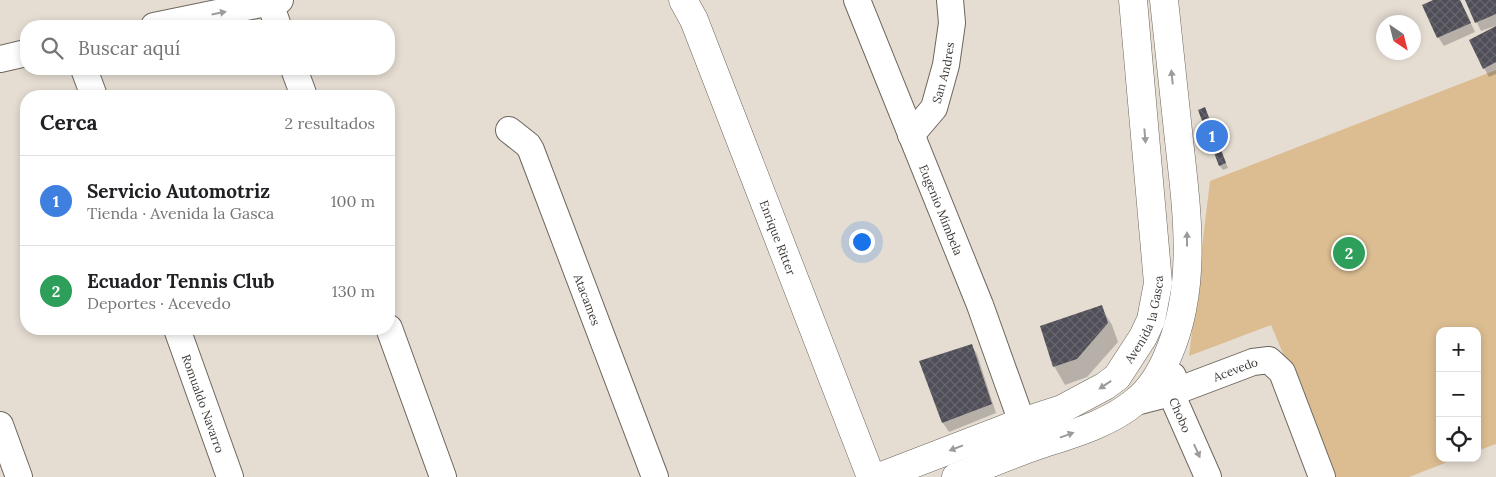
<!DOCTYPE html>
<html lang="es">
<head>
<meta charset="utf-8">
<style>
	:root { --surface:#fff; --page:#f2f2f2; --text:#202124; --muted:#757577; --line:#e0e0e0; --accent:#653bb3 }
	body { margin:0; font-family:Lora,serif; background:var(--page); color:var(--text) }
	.controls { position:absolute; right:15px; bottom:15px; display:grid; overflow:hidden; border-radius:10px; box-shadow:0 2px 8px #0003 }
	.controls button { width:45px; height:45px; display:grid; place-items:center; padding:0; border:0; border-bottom:1px solid var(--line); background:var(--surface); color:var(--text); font:25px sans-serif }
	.compass { position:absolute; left:1376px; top:15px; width:45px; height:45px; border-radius:50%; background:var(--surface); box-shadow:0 2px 8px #0003; rotate:145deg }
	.you { position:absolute; left:861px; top:241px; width:18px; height:18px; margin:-12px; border:4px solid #fff; border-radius:50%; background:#1a73e8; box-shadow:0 0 0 8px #1a73e833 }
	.badge { display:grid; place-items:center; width:32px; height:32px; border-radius:50%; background:var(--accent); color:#fff; font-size:16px; font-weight:700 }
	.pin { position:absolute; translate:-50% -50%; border:2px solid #fff; box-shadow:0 1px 5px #0006 }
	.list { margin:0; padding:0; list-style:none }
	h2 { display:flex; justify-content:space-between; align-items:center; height:65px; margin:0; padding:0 20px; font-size:21px }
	h2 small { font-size:16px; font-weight:400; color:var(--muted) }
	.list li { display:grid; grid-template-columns:32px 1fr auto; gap:15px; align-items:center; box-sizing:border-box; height:90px; padding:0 20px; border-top:1px solid var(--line) }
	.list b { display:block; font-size:19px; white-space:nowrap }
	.list p { margin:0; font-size:16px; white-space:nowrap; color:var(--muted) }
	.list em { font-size:16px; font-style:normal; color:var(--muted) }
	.icon { flex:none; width:28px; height:28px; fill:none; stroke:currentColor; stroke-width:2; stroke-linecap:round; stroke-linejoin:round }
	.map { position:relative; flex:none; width:1496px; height:477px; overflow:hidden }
	.search { position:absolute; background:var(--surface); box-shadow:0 2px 8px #0003; left:20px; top:20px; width:375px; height:55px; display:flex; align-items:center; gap:12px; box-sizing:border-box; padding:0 18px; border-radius:20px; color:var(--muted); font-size:19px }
	.panel { position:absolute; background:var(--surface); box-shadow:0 2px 8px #0003; left:20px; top:90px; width:375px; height:245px; border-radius:20px }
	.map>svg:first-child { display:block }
</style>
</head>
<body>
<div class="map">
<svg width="1496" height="477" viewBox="0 0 1496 477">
	<defs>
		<pattern id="building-cross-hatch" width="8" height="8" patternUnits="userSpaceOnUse" patternTransform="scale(1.25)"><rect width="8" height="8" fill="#504e58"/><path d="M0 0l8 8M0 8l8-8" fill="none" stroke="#67666d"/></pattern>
	</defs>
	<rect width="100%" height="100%" fill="#e5ddd2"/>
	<!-- garden -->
	<path fill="#dcbd91" d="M1496,70v374l-19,7v-120h-37v127h18l-49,19h-74l-64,-152 -82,31 21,-175z"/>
	<!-- shadow -->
	<g fill="#0003">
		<path d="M1436,0h24l15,32 -31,14 -6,-9z"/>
		<path d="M1466,0h30v74l-7,3 -5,-9 12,-40 -1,-2 -14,5z"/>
		<path d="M1200,110l6,3 22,55 -5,2 -3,-4z"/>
		<path d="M1101,307l11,18 6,17 -31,35 -22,8 -11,-19z"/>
		<path d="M971,345l6,9 19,59 -47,19 -6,-9 -23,-61z"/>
	</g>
	<!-- building -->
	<g fill="url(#building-cross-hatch)">
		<path d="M1433,0h27l11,23 -34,15 -15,-33z"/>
		<path d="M1465,0h31v14l-21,9z"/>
		<path d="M1496,26v36l-13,7 -14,-29z"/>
		<path d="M1205,107l21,56 -7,3 -21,-56z"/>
		<path d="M1102,305l6,18 -31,36 -24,8 -13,-41z"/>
		<path d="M972,344l20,60 -50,19 -23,-62z"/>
	</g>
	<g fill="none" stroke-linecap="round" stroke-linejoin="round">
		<defs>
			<g id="street">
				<path d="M269,0l9,26"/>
				<path id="s1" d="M857,0l123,305 49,137"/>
				<path d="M154,26l126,-26"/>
				<path d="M0,59l26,-6"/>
				<path d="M84,69l10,27"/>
				<path d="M294,69l10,27"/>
				<path id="s2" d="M509,130l19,15 3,5 124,327"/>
				<path id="s3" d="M911,135l23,-27 12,-43 6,-42 -2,-23"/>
				<path d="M389,328l54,149"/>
				<path id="s4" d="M177,329l53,148"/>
				<path id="s5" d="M1173,376l-2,17 37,84"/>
				<path id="s6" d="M1136,402l35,-9 82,-31 16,-2 13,12 40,105"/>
				<path d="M0,425l19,52"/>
			</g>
			<g id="secondary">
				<path id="s7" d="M683,0l11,20 177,457"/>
				<path id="s8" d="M879,477l143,-55 40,-13 43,-23 12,-9 26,-40 8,-17 7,-37 -25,-283"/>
				<path d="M956,477c26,-10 51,-21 77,-30 35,-12 75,-22 103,-46 15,-12 25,-29 32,-46 31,-71 18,-149 10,-224 -5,-43 -9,-87 -14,-131"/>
			</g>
		</defs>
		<!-- street casing -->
		<use href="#street" stroke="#6d665d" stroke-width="28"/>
		<!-- secondary casing -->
		<use href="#secondary" stroke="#6d665d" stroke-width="29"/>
		<!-- street -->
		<use href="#street" stroke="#fff" stroke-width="26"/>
		<!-- secondary -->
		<use href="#secondary" stroke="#fff" stroke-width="28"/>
	</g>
	<!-- one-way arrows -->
	<defs><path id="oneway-solid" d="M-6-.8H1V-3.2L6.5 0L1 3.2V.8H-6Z" transform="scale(1.25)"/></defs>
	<g fill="#9e9c9a">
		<use href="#oneway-solid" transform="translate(219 13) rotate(-11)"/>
		<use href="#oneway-solid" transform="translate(1172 77) rotate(-96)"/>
		<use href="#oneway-solid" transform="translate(1145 136) rotate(85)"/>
		<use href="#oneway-solid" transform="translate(1187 239) rotate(-90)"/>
		<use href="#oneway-solid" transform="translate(1105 385) rotate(146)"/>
		<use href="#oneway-solid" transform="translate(1067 435) rotate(-20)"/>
		<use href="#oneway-solid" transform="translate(956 448) rotate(159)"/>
		<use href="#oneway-solid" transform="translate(1197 451) rotate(66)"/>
	</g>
	<g text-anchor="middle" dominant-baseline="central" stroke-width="5" stroke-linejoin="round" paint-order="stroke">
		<!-- street labels -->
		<g font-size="12" fill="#3d3a36" stroke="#fff">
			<text stroke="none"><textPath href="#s3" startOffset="72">San Andres</textPath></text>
			<text stroke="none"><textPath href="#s1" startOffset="226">Eugenio Mimbela</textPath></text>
			<text stroke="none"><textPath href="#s7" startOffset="256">Enrique Ritter</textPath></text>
			<text stroke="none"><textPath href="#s2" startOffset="190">Atacames</textPath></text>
			<text stroke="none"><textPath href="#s8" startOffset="324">Avenida la Gasca</textPath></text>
			<text stroke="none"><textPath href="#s6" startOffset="105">Acevedo</textPath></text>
			<text stroke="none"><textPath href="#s4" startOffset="79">Romualdo Navarro</textPath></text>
			<text stroke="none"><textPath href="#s5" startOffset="41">Chobo</textPath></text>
		</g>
	</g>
</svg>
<div class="controls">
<button>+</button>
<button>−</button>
<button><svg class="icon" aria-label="locate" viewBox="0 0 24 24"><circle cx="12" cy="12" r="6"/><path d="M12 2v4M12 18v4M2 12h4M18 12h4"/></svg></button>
</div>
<svg class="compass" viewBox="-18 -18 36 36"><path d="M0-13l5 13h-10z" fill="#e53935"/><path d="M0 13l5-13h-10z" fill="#757577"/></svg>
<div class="you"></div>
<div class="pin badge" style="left:1212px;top:136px;background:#3f7fe0">1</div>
<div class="pin badge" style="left:1349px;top:253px;background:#2e9e5b">2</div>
<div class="search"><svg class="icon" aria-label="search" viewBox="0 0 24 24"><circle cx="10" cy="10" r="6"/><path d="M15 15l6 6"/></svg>Buscar aquí</div>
<section class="panel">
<h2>Cerca<small>2 resultados</small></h2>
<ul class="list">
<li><span class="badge" style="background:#3f7fe0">1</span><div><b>Servicio Automotriz</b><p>Tienda · Avenida la Gasca</p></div><em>100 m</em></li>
<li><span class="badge" style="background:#2e9e5b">2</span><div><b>Ecuador Tennis Club</b><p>Deportes · Acevedo</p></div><em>130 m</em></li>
</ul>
</section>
</div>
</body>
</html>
